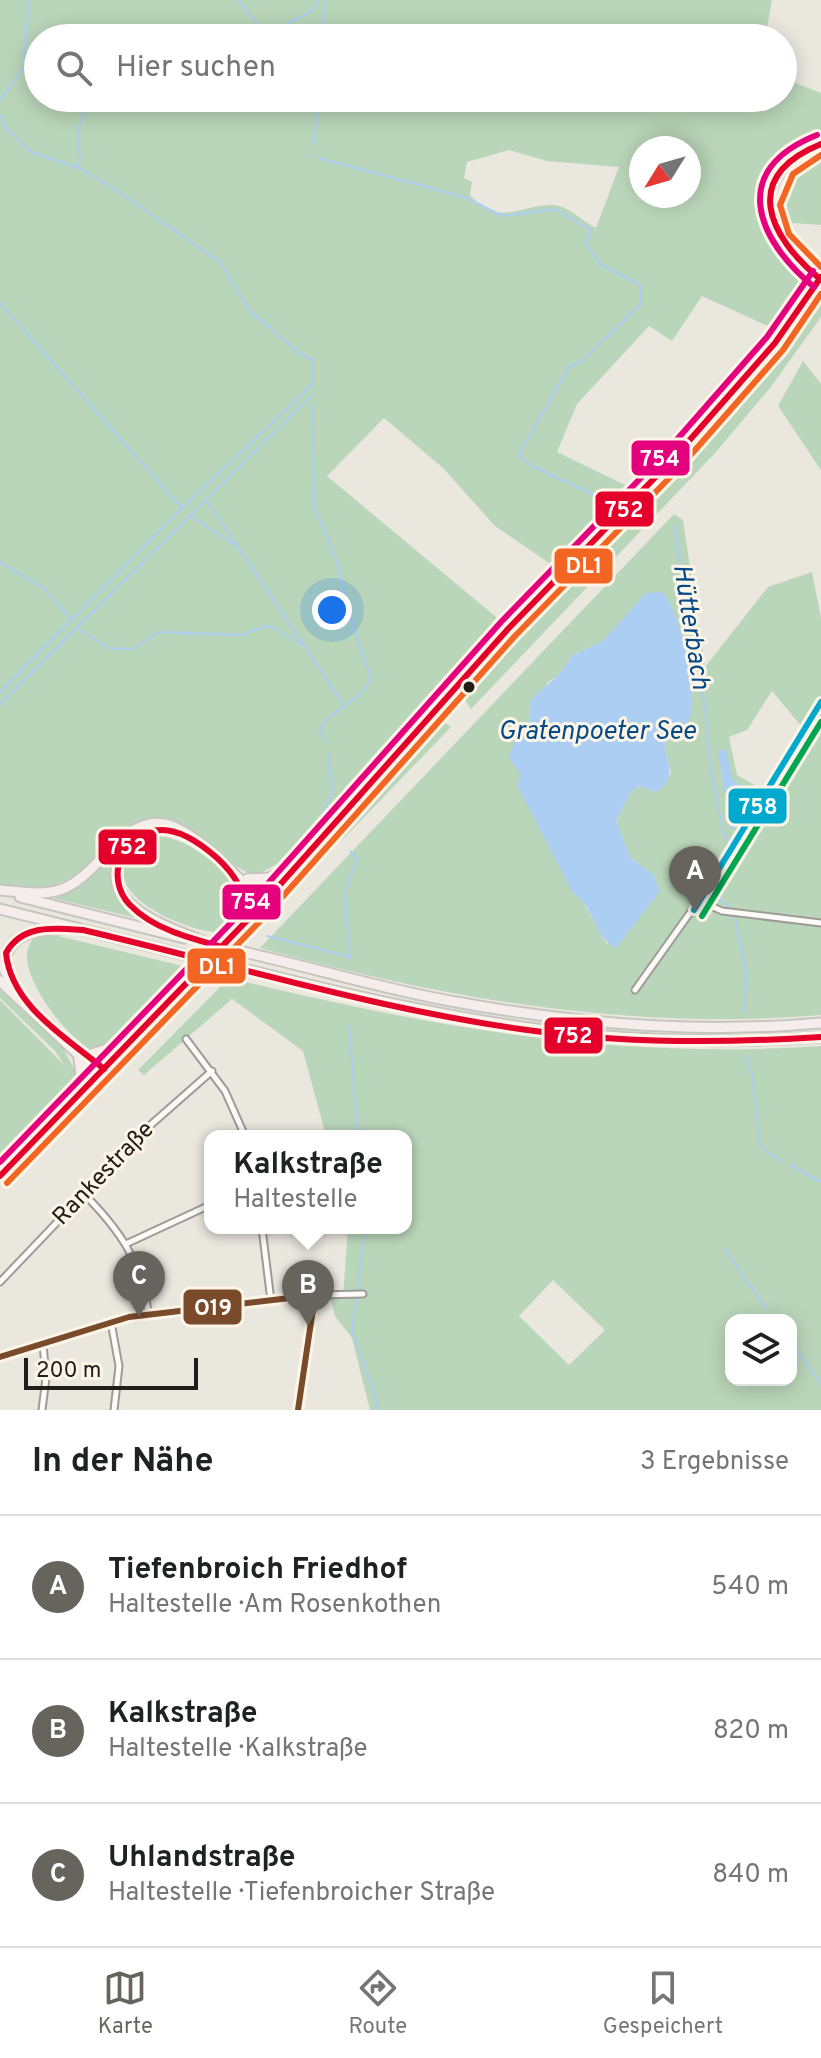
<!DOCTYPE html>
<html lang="de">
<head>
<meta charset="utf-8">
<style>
	:root { --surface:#fff; --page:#f2f2f2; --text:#202124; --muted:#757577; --line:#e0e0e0; --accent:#67645e }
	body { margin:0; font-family:Overpass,sans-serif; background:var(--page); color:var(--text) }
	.controls { position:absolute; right:24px; bottom:24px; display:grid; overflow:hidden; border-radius:16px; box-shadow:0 4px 20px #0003 }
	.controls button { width:72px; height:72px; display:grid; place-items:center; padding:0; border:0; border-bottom:2px solid var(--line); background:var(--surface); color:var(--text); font:40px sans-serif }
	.compass { position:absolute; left:629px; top:136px; width:72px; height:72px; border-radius:50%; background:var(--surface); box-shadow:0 4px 20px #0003; rotate:233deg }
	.scale { position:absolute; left:24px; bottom:20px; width:174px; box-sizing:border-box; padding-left:8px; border:4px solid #211e19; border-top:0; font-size:22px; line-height:28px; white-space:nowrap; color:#211e19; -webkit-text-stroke:6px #fdf5e7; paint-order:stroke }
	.you { position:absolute; left:332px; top:610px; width:28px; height:28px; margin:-20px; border:6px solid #fff; border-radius:50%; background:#1a73e8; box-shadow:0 0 0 12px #1a73e833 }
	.badge { display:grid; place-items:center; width:52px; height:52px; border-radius:50%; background:var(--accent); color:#fff; font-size:26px; font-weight:700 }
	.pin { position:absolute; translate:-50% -66px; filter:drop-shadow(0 2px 4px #0008) }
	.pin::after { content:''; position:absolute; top:42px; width:28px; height:24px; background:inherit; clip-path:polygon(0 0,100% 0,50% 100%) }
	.popup { position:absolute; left:204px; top:1130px; width:208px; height:104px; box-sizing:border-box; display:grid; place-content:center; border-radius:16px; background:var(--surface); filter:drop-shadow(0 2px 6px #0005); font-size:26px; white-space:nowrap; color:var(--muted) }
	.popup b { font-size:30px; color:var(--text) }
	.popup::after { content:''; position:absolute; left:50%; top:100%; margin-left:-16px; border:16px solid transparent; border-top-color:var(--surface) }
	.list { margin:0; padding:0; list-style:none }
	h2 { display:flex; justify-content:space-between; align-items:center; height:104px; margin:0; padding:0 32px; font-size:34px }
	h2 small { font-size:26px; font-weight:400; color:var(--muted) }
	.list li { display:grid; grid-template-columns:52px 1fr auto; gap:24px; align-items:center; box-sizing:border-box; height:144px; padding:0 32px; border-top:2px solid var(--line) }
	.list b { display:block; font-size:30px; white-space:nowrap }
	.list p { margin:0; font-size:26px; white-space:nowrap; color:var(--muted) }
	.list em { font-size:26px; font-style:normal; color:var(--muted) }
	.icon { flex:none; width:44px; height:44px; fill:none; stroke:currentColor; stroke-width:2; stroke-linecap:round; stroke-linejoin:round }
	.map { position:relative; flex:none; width:821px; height:1410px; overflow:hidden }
	.search { position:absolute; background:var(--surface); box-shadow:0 4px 20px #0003; left:24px; right:24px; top:24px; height:88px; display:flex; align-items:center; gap:20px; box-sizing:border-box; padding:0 28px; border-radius:44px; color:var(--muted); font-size:30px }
	.sheet { height:536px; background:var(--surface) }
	nav { display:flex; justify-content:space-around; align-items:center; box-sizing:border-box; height:112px; border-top:2px solid var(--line); background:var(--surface); font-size:22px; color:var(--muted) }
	nav a { display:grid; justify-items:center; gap:4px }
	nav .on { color:var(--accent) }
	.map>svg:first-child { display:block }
</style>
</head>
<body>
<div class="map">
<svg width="821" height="1410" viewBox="0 0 821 1410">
	<rect width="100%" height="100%" fill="#eae7df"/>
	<!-- green -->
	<g fill="#bad6ba" fill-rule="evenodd">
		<path d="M0,0h772l-7,38h-727v60h745v-20l38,15v47c-38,10 -79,51 -57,93 8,16 24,29 37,42l4,4 -3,6 -32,42 -68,-31 -30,45 -23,-15 -72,78 -20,48 70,34 -72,81 -60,-41 -52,-58 -59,-50 -57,58 175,146 -187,209 -27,27 -31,17c-35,-6 -52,-49 -89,-53 -74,-10 -67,87 -168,62zM641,148h48v48h-48zM509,150l38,11 72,6 -23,61c-14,-7 -28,-23 -44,-23 -34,0 -52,23 -82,-10l2,-13 -8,-4 3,-16z"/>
		<path d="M821,154v71l-29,-2 -12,-9c0,-31 11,-49 41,-60z"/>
		<path d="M821,297v20l-51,71 -55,65 -244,256 -11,-16 304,-320z"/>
		<path d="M803,361l18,23v86l-43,-64z"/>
		<path d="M674,514l9,6 22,147 63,-80 44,-15 9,46v80l-19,29 -30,-36 -25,39 -18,7 8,38 26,15 -30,52 8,11 80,-142v209l-83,-10 1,7 82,8v90c-192,16 -376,-16 -561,-67zM625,620l59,109 -20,15 7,30 -15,18 -17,-6 -8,6 -15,29 14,36 23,17 -46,70 -89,-157 7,-58 23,-47 15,-9 8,-17 32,-15z"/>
		<path d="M442,721l9,6 -109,113 -3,-4z"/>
		<path d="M158,836c33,3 63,31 82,56v21l-18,20c-51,-3 -152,-56 -64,-97z"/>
		<path d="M110,854l7,2c-9,32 5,48 32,65l-105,-25 17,-2z"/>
		<path d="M41,934l17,2 129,31c-26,27 -59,79 -99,81 -29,-18 -88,-96 -47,-114z"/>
		<path d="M229,978c199,49 387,82 592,68v364h-451l-18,-72 -17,-22 -5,-19h13l5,-69h58v-92h-80l-23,-85 -71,-52 -88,76 -6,-5zM553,1280l52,50 -36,35 -50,-49zM731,1320h60v60h-60z"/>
		<path d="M0,990l63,58 15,28 -9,15 -69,68v-159l65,66 -10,-15 -55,-53z"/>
	</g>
	<!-- water -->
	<g fill="#adcef3">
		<path d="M662,592c18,17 36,102 28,126 -5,12 -16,18 -26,26 4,20 13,37 -8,48l-17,-6 -8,6 -15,29 14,36 23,17 7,17 -44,57c-22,-10 -22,-43 -43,-55l-55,-106 1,-15 -10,-14 8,-25c14,-7 14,-16 13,-32 15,-16 32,-25 41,-45l32,-15 43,-48z"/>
		<path d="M726,749l6,30 23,17 -21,32 -4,1 -12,-78z"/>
	</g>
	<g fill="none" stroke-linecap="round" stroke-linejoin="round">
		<!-- stream -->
		<g stroke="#adcef3" stroke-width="2">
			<path d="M238,0l30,38"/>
			<path d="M259,38l53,-27 6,-11"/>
			<path d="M323,38l1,-38"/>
			<path d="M0,100l24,-33 5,-67"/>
			<path d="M0,115l7,14 24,23 50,17 29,17 110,76 30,49 49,42 14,7v24l-131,124 -182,184"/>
			<path d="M314,145l4,-47"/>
			<path d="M313,156v-1"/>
			<path d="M319,158l148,40 35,18 53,-7 35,21 -4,13 14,21 40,21 1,19 -59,57 -13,6 -51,89 16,11 77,36"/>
			<path d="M76,168l4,-7 -2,-31 8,-25 10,-1"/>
			<path d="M0,303l182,205"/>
			<path d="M313,405l1,100 24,59 9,44 24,70c-7,22 -46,34 -52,53l7,11"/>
			<path d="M207,501l30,44"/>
			<path d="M191,516l47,31 65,97"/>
			<path d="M674,525l33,194 1,33 15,79 7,14 -12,22"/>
			<path d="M0,562l42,25 29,32"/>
			<path d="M79,629l29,19 24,1 27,-17 82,3 24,-9 8,2 32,18 40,61"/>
			<path d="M0,704l313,-310"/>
			<path d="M320,819l13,-27 -5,-38"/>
			<path d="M350,851l7,8 -12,33 5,67"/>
			<path d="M722,877l-1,23 7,7"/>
			<path d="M735,918l12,57 -3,37"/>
			<path d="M267,936l83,21"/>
			<path d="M349,1025l9,111"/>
			<path d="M746,1056l6,18 8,69 6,9 16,9"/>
			<path d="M790,1165l31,17"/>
			<path d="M365,1228l-13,104 24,65v13"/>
			<path d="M725,1249l42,61"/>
			<path d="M791,1342l30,42"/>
		</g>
		<defs>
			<g id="minor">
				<path d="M700,901l22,10 99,12"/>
				<path d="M635,990l94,-132 92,-156"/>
				<path d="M186,1039l39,52 20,45"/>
				<path d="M84,1194c35,35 59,69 64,119"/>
				<path d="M262,1228l9,73"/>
				<path d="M128,1243l82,-38"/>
				<path d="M0,1282l146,-153 66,-58"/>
				<path d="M111,1322l8,44 -5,44"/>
				<path d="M0,1357l138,-42 177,-20 48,-1"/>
				<path d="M42,1410l4,-32 -3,-34"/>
				<path d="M298,1410l17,-115"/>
			</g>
			<g id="tertiary">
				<path d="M793,250l28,16"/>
				<path d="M820,279c-16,-13 -33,-28 -43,-46 -21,-38 7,-78 44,-89"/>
			</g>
			<path id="secondary" d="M0,1176l261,-270 247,-277 165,-170 102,-116 46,-66"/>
			<g id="motorway">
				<path d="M159,830c-15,1 -28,8 -36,21 -31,54 48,77 84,92"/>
				<path d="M247,879l22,18"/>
				<path d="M248,879l21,-1 27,-10"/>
				<path d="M243,886l5,14v20"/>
				<path d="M0,890c22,2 47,7 67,-3 36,-17 64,-85 113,-57 33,18 56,49 85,72"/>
				<path d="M20,897l164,41"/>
				<path d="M0,909l189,47"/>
				<path d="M265,957c63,15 127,34 191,45 121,22 242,32 365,21"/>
				<path d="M252,971c197,50 364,81 569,66"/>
				<path d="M0,981l99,93"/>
				<path d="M19,999l-16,-32c5,-33 31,-38 60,-38"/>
				<path d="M86,1053l18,16"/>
				<path d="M89,1055l42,-14"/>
				<path d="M79,1058l4,33"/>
			</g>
		</defs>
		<!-- minor casing -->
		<use href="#minor" stroke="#9e9b95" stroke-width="9"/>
		<!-- tertiary casing -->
		<use href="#tertiary" stroke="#9e9b95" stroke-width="10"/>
		<!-- secondary casing -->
		<use href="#secondary" stroke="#9e9b95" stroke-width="11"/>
		<!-- motorway casing -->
		<use href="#motorway" stroke="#c7c5c1" stroke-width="13"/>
		<!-- minor -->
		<use href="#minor" stroke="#fcfbfa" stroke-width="5"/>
		<!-- tertiary -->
		<use href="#tertiary" stroke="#fcfbfa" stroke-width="6"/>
		<!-- secondary -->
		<use href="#secondary" stroke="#f9f7f6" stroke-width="7"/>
		<!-- motorway -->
		<use href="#motorway" stroke="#f5edec" stroke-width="9"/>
		<defs>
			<g id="motorway-bridge">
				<path d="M207,943l58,14"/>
				<path d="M189,956l63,15"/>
			</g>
		</defs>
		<!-- motorway-bridge casing -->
		<use href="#motorway-bridge" stroke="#c7c5c1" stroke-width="13" stroke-linecap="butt"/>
		<!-- motorway-bridge -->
		<use href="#motorway-bridge" stroke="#f5edec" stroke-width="9"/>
		<defs>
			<g id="bus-1">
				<path d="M820,279c-52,-43 -80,-102 1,-135"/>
				<path d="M230,949c-33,-9 -75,-18 -100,-44 -27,-28 -7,-75 32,-75 20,0 39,14 54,27 20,18 30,36 32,63"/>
				<path d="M104,1069c-37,-31 -93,-63 -98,-116 16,-29 48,-25 77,-23 150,35 299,81 452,101 95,13 191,12 286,6"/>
				<path d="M0,1176l261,-270 247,-277 165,-170 102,-116 46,-66"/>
			</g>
			<g id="bus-2">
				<path d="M821,155l-28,19 -13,31 9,29 32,33"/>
				<path d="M7,1183l261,-270 247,-277 166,-170 102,-116 38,-56"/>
			</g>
			<g id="bus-3">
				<path d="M814,287c-59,-49 -85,-117 3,-152"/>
				<path d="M0,1162l254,-263 247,-277 165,-170 101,-115 46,-66"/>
			</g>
			<path id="bus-4" d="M694,910l127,-208"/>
			<path id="bus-5" d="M702,916l119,-194"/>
			<path id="bus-6" d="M0,1357l129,-40 186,-22 -17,115"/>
		</defs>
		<!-- bus-1 casing -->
		<use href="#bus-1" stroke="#fdf5e7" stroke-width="12"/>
		<!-- bus-2 casing -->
		<use href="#bus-2" stroke="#fdf5e7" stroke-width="12"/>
		<!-- bus-3 casing -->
		<use href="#bus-3" stroke="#fdf5e7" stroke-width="12"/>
		<!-- bus-4 casing -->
		<use href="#bus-4" stroke="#fdf5e7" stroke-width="12"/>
		<!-- bus-5 casing -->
		<use href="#bus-5" stroke="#fdf5e7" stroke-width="12"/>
		<!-- bus-6 casing -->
		<use href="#bus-6" stroke="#fdf5e7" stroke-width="12"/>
		<!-- bus-1 -->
		<use href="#bus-1" stroke="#e4002b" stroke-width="6"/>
		<!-- bus-2 -->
		<use href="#bus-2" stroke="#f26522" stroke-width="6"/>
		<!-- bus-3 -->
		<use href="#bus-3" stroke="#e5007d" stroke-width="6"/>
		<!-- bus-4 -->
		<use href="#bus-4" stroke="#00a9ce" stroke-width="6"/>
		<!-- bus-5 -->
		<use href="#bus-5" stroke="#00a651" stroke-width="6"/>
		<!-- bus-6 -->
		<use href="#bus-6" stroke="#7a4b2a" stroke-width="6"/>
	</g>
	<!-- markers -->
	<circle fill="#211e19" stroke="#fdf5e7" stroke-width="3" cx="469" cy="687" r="7"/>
	<g text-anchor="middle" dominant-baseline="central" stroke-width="6" stroke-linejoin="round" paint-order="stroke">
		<!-- street labels -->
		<g font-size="24" fill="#211e19" stroke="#fdf5e7">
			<text transform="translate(104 1174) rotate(-46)">Rankestraße</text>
		</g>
		<!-- water labels -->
		<g font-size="26" font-style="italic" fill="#054a87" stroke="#fdf5e7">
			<text transform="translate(690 627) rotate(81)">Hütterbach</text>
			<text x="597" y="732">Gratenpoeter See</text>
		</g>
	</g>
	<g stroke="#fdf5e7" stroke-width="3">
		<rect x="630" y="439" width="61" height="38" rx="8" fill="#e5007d"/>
		<rect x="594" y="490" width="61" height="38" rx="8" fill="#e4002b"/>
		<rect x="553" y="547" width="61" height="38" rx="8" fill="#f26522"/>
		<rect x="727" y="787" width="61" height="38" rx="8" fill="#00a9ce"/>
		<rect x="97" y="828" width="61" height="38" rx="8" fill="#e4002b"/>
		<rect x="221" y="883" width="61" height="38" rx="8" fill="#e5007d"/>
		<rect x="186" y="947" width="61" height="38" rx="8" fill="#f26522"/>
		<rect x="543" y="1016" width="61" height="39" rx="8" fill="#e4002b"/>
		<rect x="182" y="1288" width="61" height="38" rx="8" fill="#7a4b2a"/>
	</g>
	<g font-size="22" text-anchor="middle" font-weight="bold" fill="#fff">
		<text x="660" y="466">754</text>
		<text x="624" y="517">752</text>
		<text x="584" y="573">DL1</text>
		<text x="758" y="814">758</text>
		<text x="127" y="854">752</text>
		<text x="251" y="909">754</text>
		<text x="217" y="974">DL1</text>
		<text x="573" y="1043">752</text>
		<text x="213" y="1315">O19</text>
	</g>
</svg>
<div class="controls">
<button><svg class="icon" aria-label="layers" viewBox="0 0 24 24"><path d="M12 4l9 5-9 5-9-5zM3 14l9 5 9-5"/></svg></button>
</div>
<svg class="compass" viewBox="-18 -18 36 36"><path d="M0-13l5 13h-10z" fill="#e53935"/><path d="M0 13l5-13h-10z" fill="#757577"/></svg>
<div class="scale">200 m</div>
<div class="you"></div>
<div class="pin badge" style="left:695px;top:912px">A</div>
<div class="pin badge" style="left:308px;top:1326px">B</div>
<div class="popup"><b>Kalkstraße</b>Haltestelle</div>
<div class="pin badge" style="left:139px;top:1317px">C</div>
<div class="search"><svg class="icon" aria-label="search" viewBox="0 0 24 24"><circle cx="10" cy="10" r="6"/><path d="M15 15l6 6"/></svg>Hier suchen</div>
</div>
<section class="sheet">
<h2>In der Nähe<small>3 Ergebnisse</small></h2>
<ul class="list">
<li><span class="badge">A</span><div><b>Tiefenbroich Friedhof</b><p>Haltestelle · Am Rosenkothen</p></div><em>540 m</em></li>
<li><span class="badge">B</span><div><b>Kalkstraße</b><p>Haltestelle · Kalkstraße</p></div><em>820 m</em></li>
<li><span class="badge">C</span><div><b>Uhlandstraße</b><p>Haltestelle · Tiefenbroicher Straße</p></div><em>840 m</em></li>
</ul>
</section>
<nav>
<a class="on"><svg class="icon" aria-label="map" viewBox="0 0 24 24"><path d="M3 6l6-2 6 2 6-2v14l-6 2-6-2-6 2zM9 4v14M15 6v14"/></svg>Karte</a>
<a><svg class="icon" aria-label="directions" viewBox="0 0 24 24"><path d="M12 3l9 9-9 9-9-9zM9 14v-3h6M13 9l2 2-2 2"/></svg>Route</a>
<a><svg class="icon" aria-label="saved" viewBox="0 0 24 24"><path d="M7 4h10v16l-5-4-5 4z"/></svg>Gespeichert</a>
</nav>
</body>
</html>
